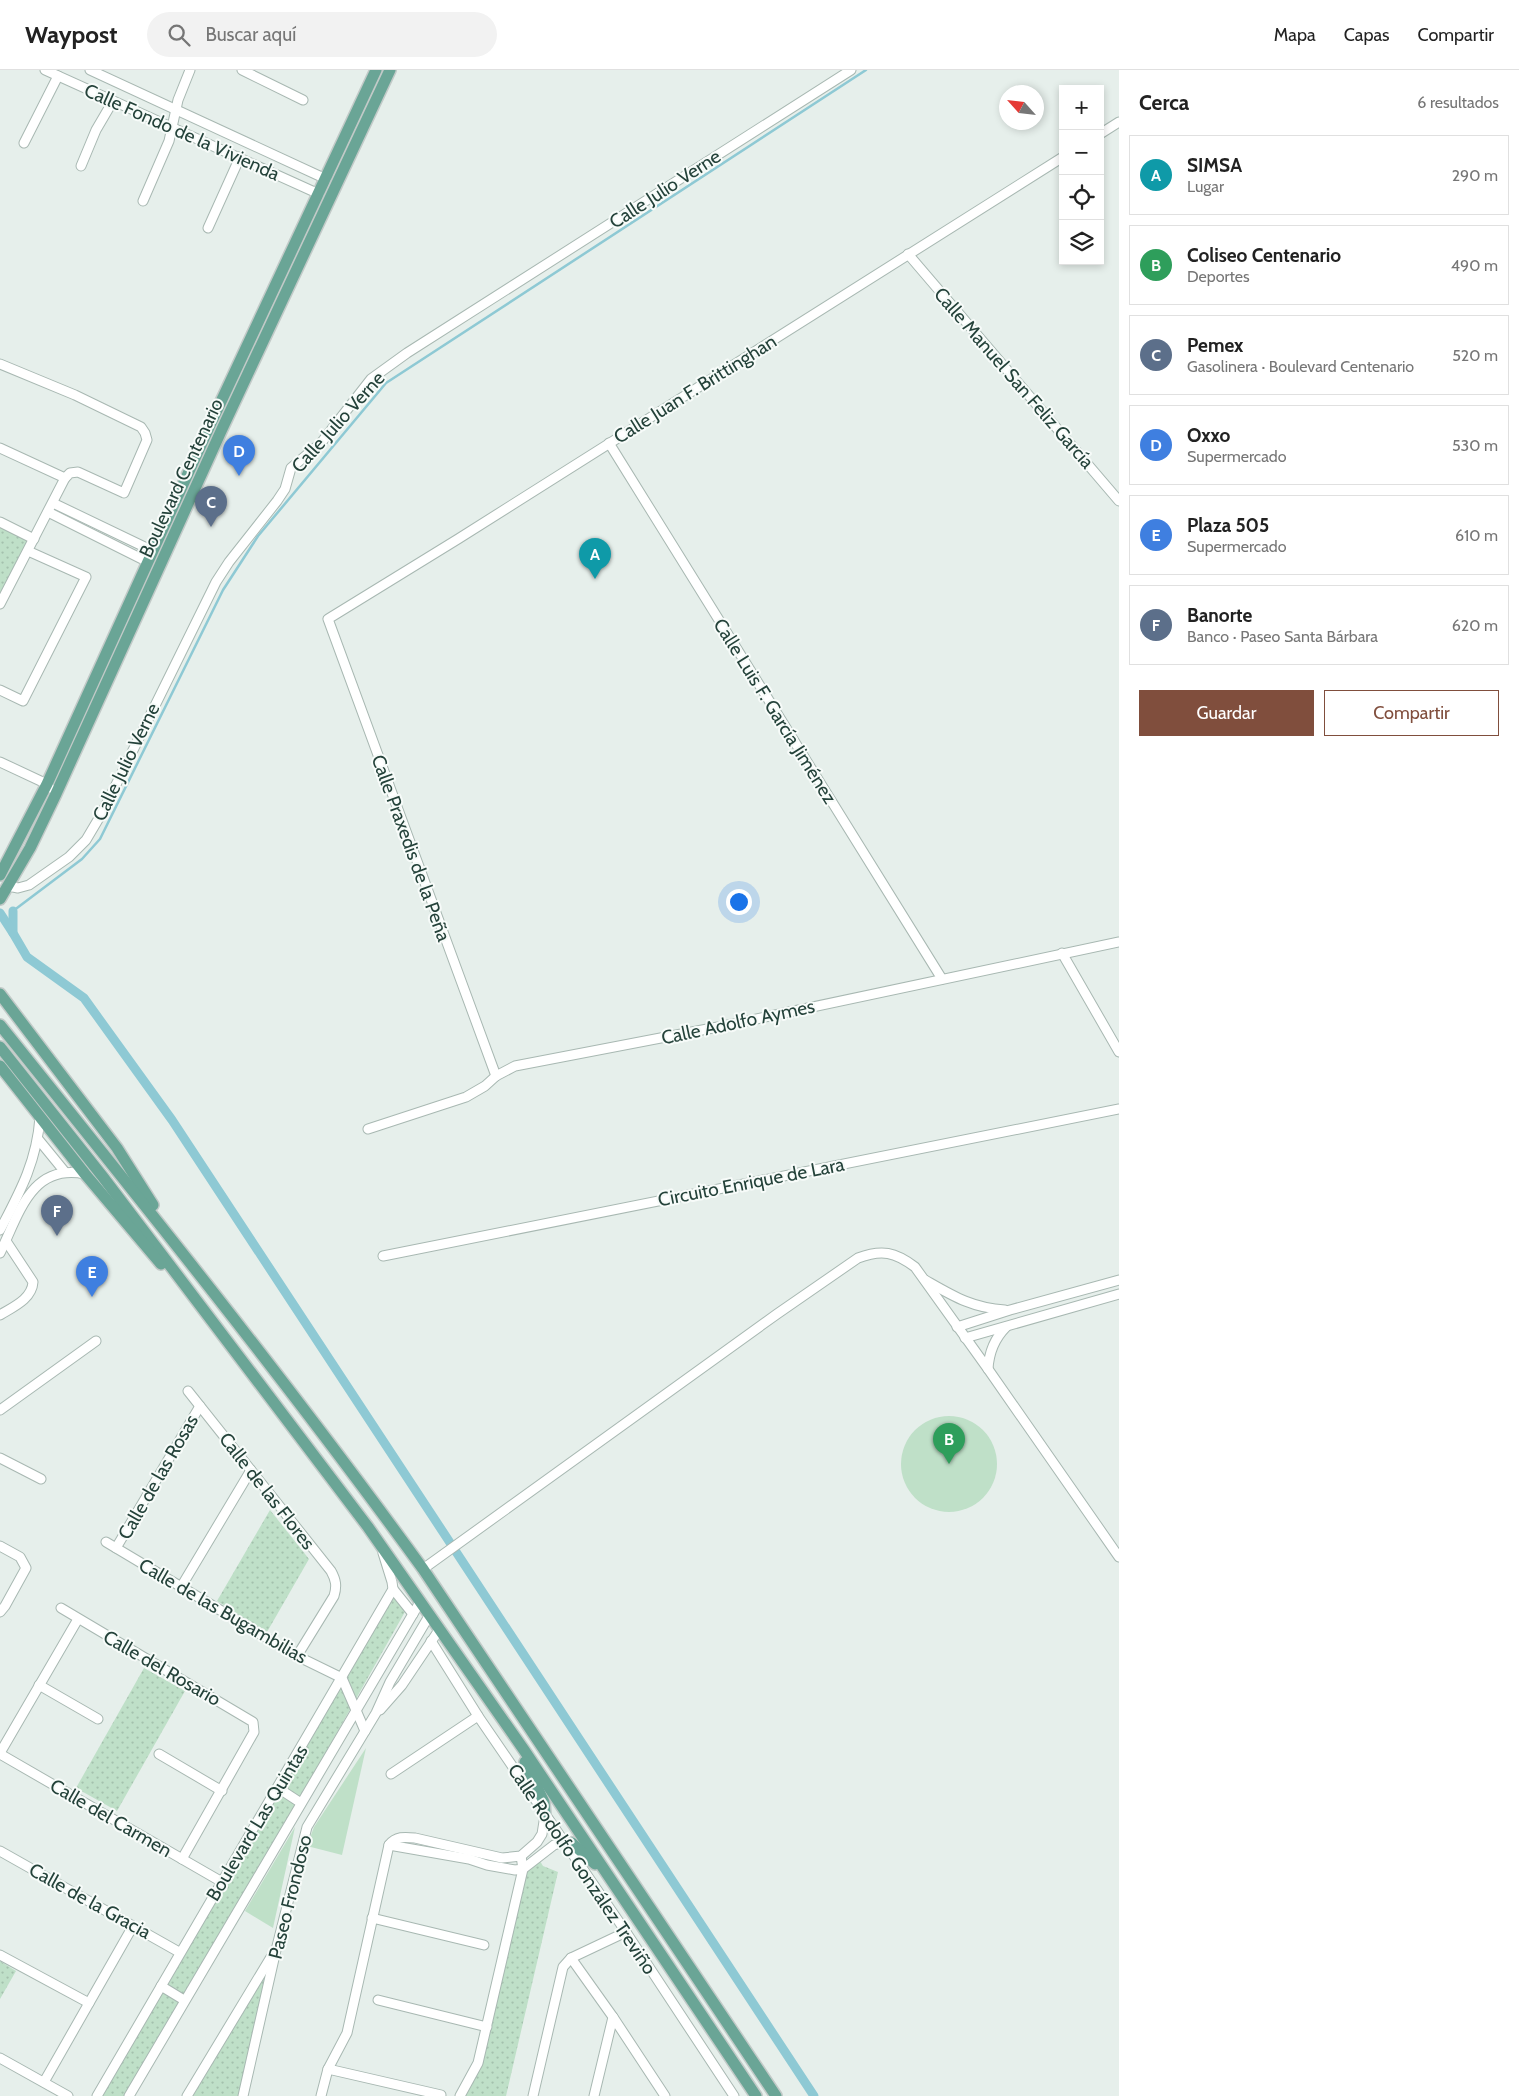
<!DOCTYPE html>
<html lang="es">
<head>
<meta charset="utf-8">
<style>
	:root { --surface:#fff; --page:#f2f2f2; --text:#222; --muted:#767676; --line:#e0e0e0; --accent:#804e3d }
	body { margin:0; font-family:Cabin,sans-serif; background:var(--page); color:var(--text) }
	.controls { position:absolute; right:15px; top:15px; display:grid; overflow:hidden; border-radius:0px; box-shadow:0 2px 8px #0003 }
	.controls button { width:45px; height:45px; display:grid; place-items:center; padding:0; border:0; border-bottom:1px solid var(--line); background:var(--surface); color:var(--text); font:25px sans-serif }
	.compass { position:absolute; left:999px; top:15px; width:45px; height:45px; border-radius:50%; background:var(--surface); box-shadow:0 2px 8px #0003; rotate:297deg }
	.you { position:absolute; left:738px; top:831px; width:18px; height:18px; margin:-12px; border:4px solid #fff; border-radius:50%; background:#1a73e8; box-shadow:0 0 0 8px #1a73e833 }
	.badge { display:grid; place-items:center; width:32px; height:32px; border-radius:50%; background:var(--accent); color:#fff; font-size:16px; font-weight:700 }
	.pin { position:absolute; translate:-50% -41px; filter:drop-shadow(0 1px 2px #0008) }
	.pin::after { content:''; position:absolute; top:26px; width:18px; height:15px; background:inherit; clip-path:polygon(0 0,100% 0,50% 100%) }
	.list { margin:0; padding:0; list-style:none }
	h2 { display:flex; justify-content:space-between; align-items:center; height:65px; margin:0; padding:0 20px; font-size:21px }
	h2 small { font-size:16px; font-weight:400; color:var(--muted) }
	.list li { display:grid; grid-template-columns:32px 1fr auto; gap:15px; align-items:center; box-sizing:border-box; height:80px; margin:0 10px 10px; padding:0 10px; border:1px solid var(--line); border-radius:0px }
	.list b { display:block; font-size:19px; white-space:nowrap }
	.list p { margin:0; font-size:16px; white-space:nowrap; color:var(--muted) }
	.list em { font-size:16px; font-style:normal; color:var(--muted) }
	.actions { display:flex; gap:10px; padding:15px 20px }
	.actions a { flex:1; padding:11px 0; border:1px solid var(--accent); border-radius:0px; text-align:center; font-size:18px; color:var(--accent) }
	.actions .main { background:var(--accent); color:#fff }
	.icon { flex:none; width:28px; height:28px; fill:none; stroke:currentColor; stroke-width:2; stroke-linecap:round; stroke-linejoin:round }
	.map { position:relative; flex:none; width:1119px; height:2026px; overflow:hidden }
	header { display:flex; align-items:center; gap:30px; box-sizing:border-box; height:70px; padding:0 25px; background:var(--surface); border-bottom:1px solid var(--line) }
	header strong { font-size:24px }
	nav { display:flex; gap:28px; margin-inline-start:auto; font-size:18px }
	.search { width:350px; height:45px; background:var(--page); display:flex; align-items:center; gap:12px; box-sizing:border-box; padding:0 18px; border-radius:28px; color:var(--muted); font-size:19px }
	main { display:flex }
	aside { flex:1; background:var(--surface) }
	.map>svg:first-child { display:block }
</style>
</head>
<body>
<header>
<strong>Waypost</strong>
<div class="search"><svg class="icon" aria-label="search" viewBox="0 0 24 24"><circle cx="10" cy="10" r="6"/><path d="M15 15l6 6"/></svg>Buscar aquí</div>
<nav><a>Mapa</a><a>Capas</a><a>Compartir</a></nav>
</header>
<main>
<div class="map">
<svg width="1119" height="2026" viewBox="0 0 1119 2026">
	<defs>
		<pattern id="park-dots" width="8" height="8" patternUnits="userSpaceOnUse" patternTransform="scale(1.25)"><rect width="8" height="8" fill="#bfe0c8"/><path d="M2 2h.1M6 6h.1" fill="none" stroke="#a4c1ad" stroke-width="1.8" stroke-linecap="round"/></pattern>
	</defs>
	<rect width="100%" height="100%" fill="#e6efeb"/>
	<!-- green -->
	<g fill="#bfe0c8">
		<circle cx="949" cy="1394" r="48"/>
		<path d="M366,1678l-24,107 -35,-9 7,-19z"/>
		<path d="M295,1757l-22,101 -28,-17z"/>
	</g>
	<!-- park -->
	<g fill="url(#park-dots)">
		<path d="M0,456l29,14 -29,56z"/>
		<path d="M270,1440l39,49 -42,73 -50,-31z"/>
		<path d="M393,1525l13,15 -107,190 -173,296h-26z"/>
		<path d="M144,1598l41,23 -68,120 -41,-23z"/>
		<path d="M538,1788l5,8 15,6 -52,224h-44l18,-33 45,-194z"/>
		<path d="M0,1891l16,10 -16,28z"/>
		<path d="M265,1906l-26,120h-46z"/>
	</g>
	<g fill="none" stroke-linecap="round" stroke-linejoin="round">
		<!-- stream -->
		<path stroke="#8ec9d4" stroke-width="2.5" d="M13,841l69,-52 18,-20 123,-249 35,-54 128,-153 480,-313"/>
		<!-- canal -->
		<g stroke="#8ec9d4" stroke-width="9">
			<path d="M13,841v22l14,24 57,41 88,122 642,976"/>
			<path d="M0,843l13,20"/>
		</g>
		<defs>
			<g id="minor">
				<path d="M45,0l274,124"/>
				<path d="M90,0l236,109"/>
				<path d="M242,0l61,30"/>
				<path d="M1100,64l19,-12"/>
				<path d="M24,73l34,-67"/>
				<path d="M81,96l15,-36 17,-29"/>
				<path d="M143,131l26,-60 9,-41 12,-30"/>
				<path d="M208,158l32,-71"/>
				<path d="M908,184l211,247"/>
				<path d="M0,294l75,31 66,32 4,6 2,7 -23,53 -46,-21 -8,1 -5,5 -65,-30"/>
				<path d="M609,373l333,536"/>
				<path d="M53,433l100,48"/>
				<path d="M48,442l100,50"/>
				<path d="M0,452l34,17"/>
				<path d="M0,534l65,-126"/>
				<path d="M0,620l23,11 63,-124 -58,-26"/>
				<path d="M0,692l47,22 3,4"/>
				<path d="M8,816l10,2 11,-3 40,-28 17,-17 16,-27 114,-231 13,-20 48,-61 8,-12 6,-21 30,-25 50,-64 36,-26 444,-283"/>
				<path d="M1062,883l57,99"/>
				<path d="M496,1006l-168,-457 130,-80 605,-382"/>
				<path d="M368,1059l98,-32 19,-11 11,-10 19,-10 208,-40 396,-84"/>
				<path d="M38,1069l27,33"/>
				<path d="M0,1160c20,-38 37,-69 40,-113"/>
				<path d="M0,1183c19,-39 31,-90 85,-79"/>
				<path d="M383,1186l736,-147"/>
				<path d="M925,1210c28,16 47,28 80,30"/>
				<path d="M0,1245c13,-8 32,-16 33,-33l-27,-41"/>
				<path d="M957,1257l53,-17 109,-30"/>
				<path d="M965,1268l154,-44"/>
				<path d="M988,1299c1,-17 6,-30 18,-42"/>
				<path d="M188,1321l143,180c5,9 6,15 3,25l-37,60"/>
				<path d="M0,1340l96,-69"/>
				<path d="M0,1388l41,21"/>
				<path d="M106,1472l191,114 45,22 23,53"/>
				<path d="M0,1476l20,11 6,11 -21,38 -5,6"/>
				<path d="M116,1478l84,-142"/>
				<path d="M423,1499l354,-255 81,-56c24,-9 37,-6 57,9l73,102 131,188"/>
				<path d="M181,1517l70,-117"/>
				<path d="M393,1519l20,25"/>
				<path d="M61,1538l192,114 1,10 -72,127"/>
				<path d="M431,1571l47,75 148,216 108,164"/>
				<path d="M39,1615l59,34"/>
				<path d="M380,1640l22,-25 37,-55"/>
				<path d="M0,1683l78,-134"/>
				<path d="M0,1684l222,128"/>
				<path d="M159,1684l63,37"/>
				<path d="M391,1704l87,-58"/>
				<path d="M278,1718l23,15"/>
				<path d="M389,1775l80,14 18,6 28,5 8,-1 31,-24 9,-3"/>
				<path d="M0,1781l179,101"/>
				<path d="M372,1848l112,27"/>
				<path d="M0,1885l89,48"/>
				<path d="M571,1888l42,59 52,79"/>
				<path d="M161,1916l23,14"/>
				<path d="M378,1930l109,27"/>
				<path d="M0,1988l68,38"/>
				<path d="M328,1999l113,26"/>
				<path d="M44,2012l89,-156"/>
				<path d="M97,2026l296,-507 -1,-7 -9,-29"/>
				<path d="M129,2026l291,-494"/>
				<path d="M187,2026l84,-139"/>
				<path d="M243,2026l33,-146 31,-123 69,-114 14,-31 39,-66"/>
				<path d="M321,2026l7,-27 19,-36 42,-188c7,-9 16,-8 26,-7l87,20 19,-2 16,-14 5,-8 3,-19"/>
				<path d="M460,2026l18,-33 45,-194 -2,-13"/>
				<path d="M533,2026l30,-129 8,-9 55,-26"/>
				<path d="M594,2026l19,-79"/>
			</g>
			<g id="major">
				<path d="M0,805l47,-91 164,-361 165,-353"/>
				<path d="M0,829l30,-51 25,-52 167,-367 168,-359"/>
				<path d="M0,924l117,154 36,57"/>
				<path d="M0,955c144,179 288,358 423,544l353,527"/>
				<path d="M0,977l103,130 265,350 156,223 232,346"/>
				<path d="M0,996l85,108 76,90"/>
				<path d="M525,1692l19,40 1,13"/>
				<path d="M563,1772l9,1 23,21"/>
			</g>
		</defs>
		<!-- minor casing -->
		<use href="#minor" stroke="#a8b8b2" stroke-width="11"/>
		<!-- major casing -->
		<use href="#major" stroke="#c2cac8" stroke-width="14"/>
		<!-- minor -->
		<use href="#minor" stroke="#fff" stroke-width="9"/>
		<!-- major -->
		<use href="#major" stroke="#6aa596" stroke-width="11"/>
	</g>
	<g text-anchor="middle" dominant-baseline="central" stroke-width="4" stroke-linejoin="round" paint-order="stroke">
		<!-- street labels -->
		<g font-size="19" fill="#24423a" stroke="#f7fbf9">
			<text transform="translate(182 62) rotate(24)">Calle Fondo de la Vivienda</text>
			<text transform="translate(665 119) rotate(-33)">Calle Julio Verne</text>
			<text transform="translate(1014 308) rotate(49)">Calle Manuel San Feliz García</text>
			<text transform="translate(695 319) rotate(-32)">Calle Juan F. Brittinghan</text>
			<text transform="translate(338 352) rotate(-48)">Calle Julio Verne</text>
			<text transform="translate(181 408) rotate(-65)">Boulevard Centenario</text>
			<text transform="translate(775 641) rotate(58)">Calle Luis F. García Jiménez</text>
			<text transform="translate(126 692) rotate(-64)">Calle Julio Verne</text>
			<text transform="translate(411 778) rotate(70)">Calle Praxedis de la Peña</text>
			<text transform="translate(738 952) rotate(-12)">Calle Adolfo Aymes</text>
			<text transform="translate(751 1112) rotate(-11)">Circuito Enrique de Lara</text>
			<text transform="translate(158 1407) rotate(-60)">Calle de las Rosas</text>
			<text transform="translate(267 1421) rotate(52)">Calle de las Flores</text>
			<text transform="translate(223 1541) rotate(30)">Calle de las Bugambilias</text>
			<text transform="translate(162 1598) rotate(30)">Calle del Rosario</text>
			<text transform="translate(111 1748) rotate(30)">Calle del Carmen</text>
			<text transform="translate(257 1753) rotate(-59)">Boulevard Las Quintas</text>
			<text transform="translate(582 1799) rotate(56)">Calle Rodolfo González Treviño</text>
			<text transform="translate(290 1827) rotate(-76)">Paseo Frondoso</text>
			<text transform="translate(90 1831) rotate(29)">Calle de la Gracia</text>
		</g>
	</g>
</svg>
<div class="controls">
<button>+</button>
<button>−</button>
<button><svg class="icon" aria-label="locate" viewBox="0 0 24 24"><circle cx="12" cy="12" r="6"/><path d="M12 2v4M12 18v4M2 12h4M18 12h4"/></svg></button>
<button><svg class="icon" aria-label="layers" viewBox="0 0 24 24"><path d="M12 4l9 5-9 5-9-5zM3 14l9 5 9-5"/></svg></button>
</div>
<svg class="compass" viewBox="-18 -18 36 36"><path d="M0-13l5 13h-10z" fill="#e53935"/><path d="M0 13l5-13h-10z" fill="#767676"/></svg>
<div class="you"></div>
<div class="pin badge" style="left:595px;top:509px;background:#0f9aa8">A</div>
<div class="pin badge" style="left:949px;top:1394px;background:#2e9e5b">B</div>
<div class="pin badge" style="left:211px;top:457px;background:#5c6f8a">C</div>
<div class="pin badge" style="left:239px;top:406px;background:#3f7fe0">D</div>
<div class="pin badge" style="left:92px;top:1227px;background:#3f7fe0">E</div>
<div class="pin badge" style="left:57px;top:1166px;background:#5c6f8a">F</div>
</div>
<aside>
<h2>Cerca<small>6 resultados</small></h2>
<ul class="list">
<li><span class="badge" style="background:#0f9aa8">A</span><div><b>SIMSA</b><p>Lugar</p></div><em>290 m</em></li>
<li><span class="badge" style="background:#2e9e5b">B</span><div><b>Coliseo Centenario</b><p>Deportes</p></div><em>490 m</em></li>
<li><span class="badge" style="background:#5c6f8a">C</span><div><b>Pemex</b><p>Gasolinera · Boulevard Centenario</p></div><em>520 m</em></li>
<li><span class="badge" style="background:#3f7fe0">D</span><div><b>Oxxo</b><p>Supermercado</p></div><em>530 m</em></li>
<li><span class="badge" style="background:#3f7fe0">E</span><div><b>Plaza 505</b><p>Supermercado</p></div><em>610 m</em></li>
<li><span class="badge" style="background:#5c6f8a">F</span><div><b>Banorte</b><p>Banco · Paseo Santa Bárbara</p></div><em>620 m</em></li>
</ul>
<div class="actions"><a class="main">Guardar</a><a>Compartir</a></div>
</aside>
</main>
</body>
</html>
